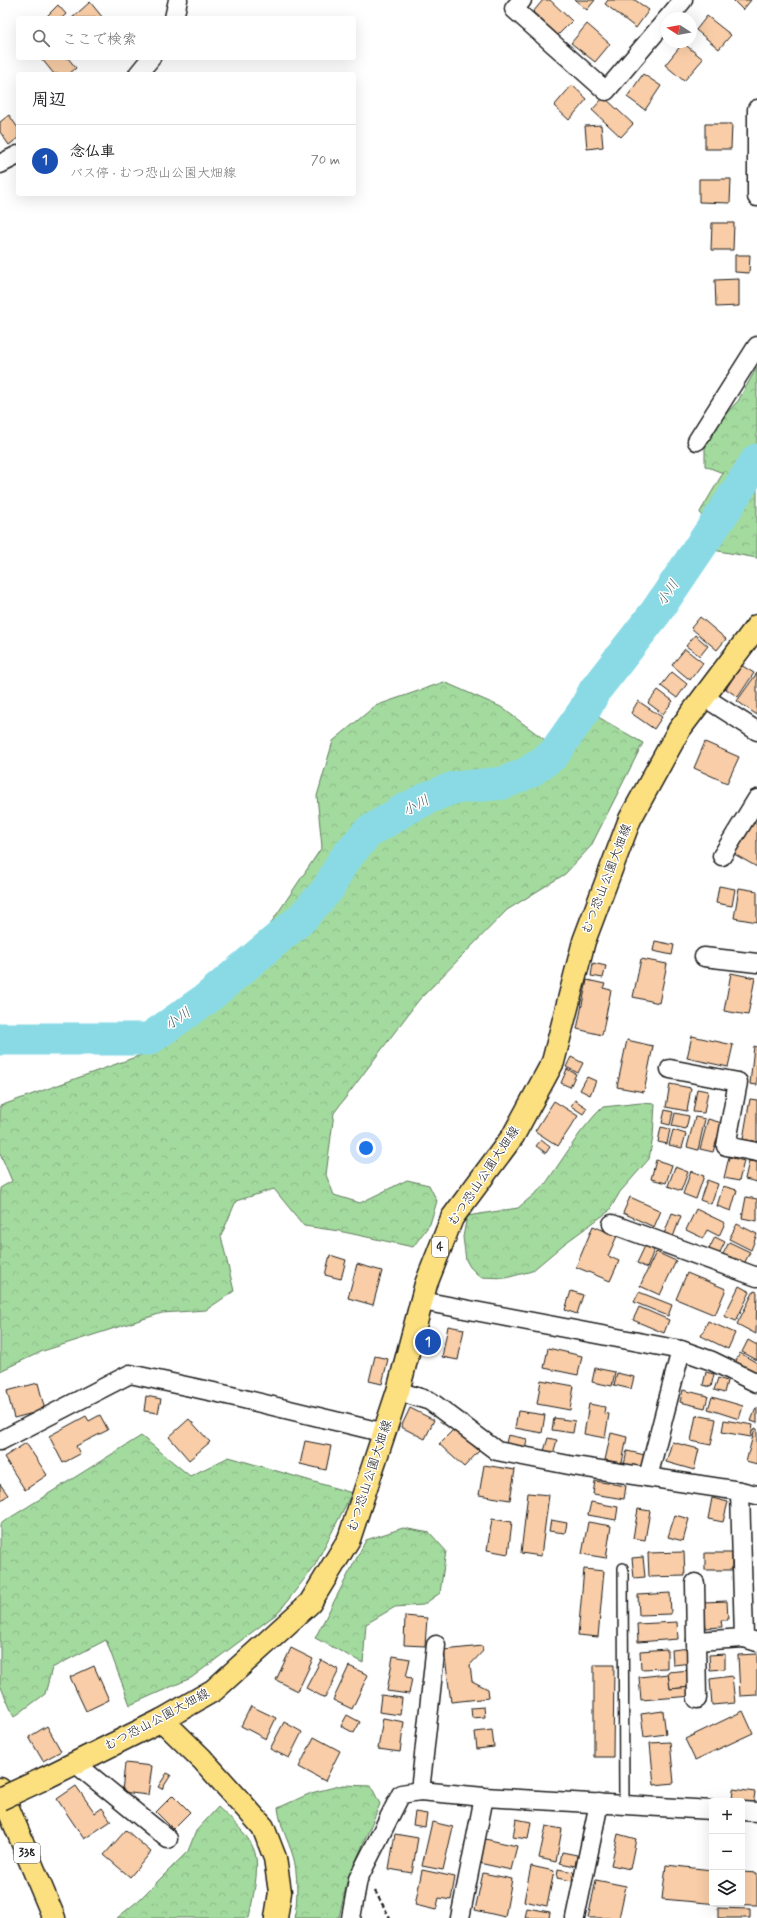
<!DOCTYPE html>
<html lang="ja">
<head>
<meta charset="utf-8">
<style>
	:root { --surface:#fff; --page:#f6f6f6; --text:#202124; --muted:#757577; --line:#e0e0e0; --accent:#b45309 }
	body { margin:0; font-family:Mynerve,"Klee One",sans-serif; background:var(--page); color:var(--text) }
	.controls { position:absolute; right:12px; bottom:12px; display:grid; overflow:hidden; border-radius:4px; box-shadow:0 4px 16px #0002 }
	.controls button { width:36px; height:36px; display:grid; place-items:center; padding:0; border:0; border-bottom:1px solid var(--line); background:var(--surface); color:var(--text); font:20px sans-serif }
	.compass { position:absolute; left:661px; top:12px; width:36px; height:36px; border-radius:50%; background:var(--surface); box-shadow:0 4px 16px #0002; rotate:281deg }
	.you { position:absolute; left:366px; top:1148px; width:14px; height:14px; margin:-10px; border:3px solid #fff; border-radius:50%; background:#1a73e8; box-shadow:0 0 0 6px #1a73e833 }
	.badge { display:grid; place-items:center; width:26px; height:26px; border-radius:50%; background:var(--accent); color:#fff; font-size:13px; font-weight:700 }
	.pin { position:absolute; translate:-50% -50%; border:2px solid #fff; box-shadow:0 1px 4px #0006 }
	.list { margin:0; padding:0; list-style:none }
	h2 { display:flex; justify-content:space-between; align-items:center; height:52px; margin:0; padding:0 16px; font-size:17px }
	h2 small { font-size:13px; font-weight:400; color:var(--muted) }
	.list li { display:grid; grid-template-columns:26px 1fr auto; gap:12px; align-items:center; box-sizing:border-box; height:72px; padding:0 16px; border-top:1px solid var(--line) }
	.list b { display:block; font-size:15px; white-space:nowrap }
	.list p { margin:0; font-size:13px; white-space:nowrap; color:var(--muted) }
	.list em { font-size:13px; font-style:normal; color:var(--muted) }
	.icon { flex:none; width:22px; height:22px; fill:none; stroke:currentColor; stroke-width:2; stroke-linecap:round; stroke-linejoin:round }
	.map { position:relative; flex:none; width:757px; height:1918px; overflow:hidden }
	.search { position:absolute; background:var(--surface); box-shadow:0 4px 16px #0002; left:16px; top:16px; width:340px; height:44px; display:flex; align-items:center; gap:10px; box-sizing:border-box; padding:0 14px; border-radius:4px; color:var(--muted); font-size:15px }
	.panel { position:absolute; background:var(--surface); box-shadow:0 4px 16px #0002; left:16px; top:72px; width:340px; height:124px; border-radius:4px }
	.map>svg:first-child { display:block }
</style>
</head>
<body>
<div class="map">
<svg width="757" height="1918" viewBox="0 0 757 1918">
	<defs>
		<pattern id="forest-crowns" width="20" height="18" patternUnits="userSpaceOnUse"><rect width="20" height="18" fill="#a3da9e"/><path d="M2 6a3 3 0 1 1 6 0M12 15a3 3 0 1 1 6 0" fill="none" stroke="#8cba88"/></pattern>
	</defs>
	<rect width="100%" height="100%" fill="#fff"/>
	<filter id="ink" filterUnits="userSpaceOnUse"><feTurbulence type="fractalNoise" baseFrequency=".025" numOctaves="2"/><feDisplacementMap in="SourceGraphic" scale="8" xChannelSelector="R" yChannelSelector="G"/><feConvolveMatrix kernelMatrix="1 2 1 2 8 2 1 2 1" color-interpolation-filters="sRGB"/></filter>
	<g filter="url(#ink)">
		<!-- forest -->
		<g fill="url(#forest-crowns)" stroke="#607b5d">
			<path d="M757,367v191l-44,-8 -13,-38 23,-39 -18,-7v-18l14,-27 19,-20z"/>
			<path d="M444,682l57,25 44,33 36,-33 62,36 -52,103 -26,28 -58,36 -89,91 -84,112 -8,62 8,20 26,8 47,-23 22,5 8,16 -7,23 -17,23 -74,-16 -35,-5 -30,-37 -38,12 -15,35 13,55 -28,19 -44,3 -119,38 -43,20v-183l12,-7 -12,-28v-47l166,-60 62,-59 94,-140 -5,-51 16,-55 42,-35z"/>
			<path d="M641,1103l14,1 -2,33 -4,22 -29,33 -11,19 -45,33 -32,27 -26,7 -26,-1 -10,-10 -4,-7 -3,-23 4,-21 51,-8 26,-22 36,-53 15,-18 8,-8z"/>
			<path d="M141,1436l49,40 39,-19 123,36 -37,72 -36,47 -88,66 -61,27 -24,-65 -54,28 -7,26 -31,23 -14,-32v-161z"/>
			<path d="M403,1528l27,5 16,18 -6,42 -17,12 -28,2 -29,17 -3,39 -48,-25 51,-98z"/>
			<path d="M343,1785l28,1 9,18 -33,78 -8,36h-45c4,-15 4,-47 -1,-62 -6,-19 -12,-27 -15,-48l33,-15z"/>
			<path d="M218,1807c12,11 33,30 37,46 5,17 -3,48 -6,65h-132l22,-18 49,-49 8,-20z"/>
		</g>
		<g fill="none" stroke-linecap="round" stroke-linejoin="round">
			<!-- river -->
			<path stroke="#8adae5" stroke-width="33" d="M0,1039h149l57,-40 95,-80 27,-30 15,-28 24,-28 37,-23 26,-13 23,-9 51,-5 25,-11 24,-17 31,-44 11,-21 61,-78 67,-99 34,-53"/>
		</g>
		<!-- building -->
		<g fill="#f8cda7" stroke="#1c1c1c">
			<path d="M543,0h7l22,21 -14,14 -25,-23z"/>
			<path d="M575,0h20l-8,10z"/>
			<path d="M608,0h27l14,10 -13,18 -31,-24z"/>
			<path d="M733,0h18l-8,10z"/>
			<path d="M90,2l13,16h-31z"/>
			<path d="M58,5l8,9 -4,4h-17z"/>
			<path d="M707,16l24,19 -12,14 -23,-19z"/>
			<path d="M587,24l23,20 -15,18 -24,-19z"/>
			<path d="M683,43l20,16 -19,22 -19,-16z"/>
			<path d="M41,58h27l8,10 -7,6h-15z"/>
			<path d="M643,74l18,12 -16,24 -18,-13z"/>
			<path d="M572,85l15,14 -18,21 -15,-14z"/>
			<path d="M604,97l29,27 -12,13 -29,-27z"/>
			<path d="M9,115l9,13v10l-9,7 -9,-13v-10z"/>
			<path d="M705,124h27l-1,25h-26z"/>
			<path d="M601,125l2,22 -16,2 -2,-23z"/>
			<path d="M699,179h32l-1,24 -31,-1z"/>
			<path d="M712,223h22l-1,27h-22z"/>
			<path d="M735,255h15l-1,18 -14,-1z"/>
			<path d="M739,279v27l-23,1 -1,-27z"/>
			<path d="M700,617l26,22 -9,11 -26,-22z"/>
			<path d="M695,635l13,11 -8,10 -14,-10z"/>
			<path d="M685,649l18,14 -13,17 -18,-15z"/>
			<path d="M741,665l13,8 -16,24 -12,-8z"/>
			<path d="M672,672l15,12 -10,14 -16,-12z"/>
			<path d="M757,673v42l-20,-14z"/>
			<path d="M658,690l15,11 -10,13 -15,-11z"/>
			<path d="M638,701l24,16 -8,12 -23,-16z"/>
			<path d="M705,742l34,15 -12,26 -33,-15z"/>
			<path d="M753,822l4,3v42l-23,-13z"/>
			<path d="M719,886l16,3 -3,17 -16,-3z"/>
			<path d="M739,888l18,3v31l-23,-4z"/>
			<path d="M655,941l19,4 -2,10 -19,-4z"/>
			<path d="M641,959l26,5 -8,39 -26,-6z"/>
			<path d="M593,963l13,3 -3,12 -12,-2z"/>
			<path d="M731,973l24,5 -7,37 -24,-4z"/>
			<path d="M587,980l18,4 -2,4 8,2 -9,45 -25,-6z"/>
			<path d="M692,1036l41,9 -5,22 -41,-9z"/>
			<path d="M627,1040l26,6 -9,46 -27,-5z"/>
			<path d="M754,1046l3,1v38l-7,-1z"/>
			<path d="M571,1057l12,6 -5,10 -12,-6z"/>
			<path d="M567,1069l9,5 -6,13 -9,-4z"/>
			<path d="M587,1077l9,4 -6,14 -10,-5z"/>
			<path d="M670,1084l21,4 -4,23 -21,-4z"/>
			<path d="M697,1089l11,2 -4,22 -11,-1z"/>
			<path d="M750,1099l7,1v42l-14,-3z"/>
			<path d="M575,1100l12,8 -4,6 -12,-8z"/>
			<path d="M554,1101l24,15 -20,30 -23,-15z"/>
			<path d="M665,1110l8,2 -3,13 -8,-2z"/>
			<path d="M675,1113l14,3 -3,13 -14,-3z"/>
			<path d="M695,1117l10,2 -7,31 -11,-3z"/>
			<path d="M708,1119l14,4 -9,29 -13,-3z"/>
			<path d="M661,1127l9,2 -3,15 -9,-2z"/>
			<path d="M673,1130l13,4 -4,14 -13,-3z"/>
			<path d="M541,1140l9,7 -4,6 -10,-7z"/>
			<path d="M729,1157l15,4 -5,20 -15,-3z"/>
			<path d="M656,1160l16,5 -6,18 -15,-4z"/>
			<path d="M749,1161l8,1v20l-12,-3z"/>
			<path d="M675,1167l13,5 -7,19 -13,-5z"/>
			<path d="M691,1171l13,5 -8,23 -13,-5z"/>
			<path d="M707,1180l11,4 -7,20 -11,-4z"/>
			<path d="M723,1186l14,4 -6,21 -14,-5z"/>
			<path d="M630,1197l31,14 -7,16 -31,-14z"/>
			<path d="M746,1197l11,2v22l-15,-3z"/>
			<path d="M696,1209l29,14 -6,13 -12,-6 -4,8 -17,-8z"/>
			<path d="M672,1213l9,3 -8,21 -9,-3z"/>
			<path d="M737,1224l20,10 -6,16 -22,-11z"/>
			<path d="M593,1226l24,10 -9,20 11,5 -9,20 -34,-14z"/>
			<path d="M715,1237l10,5 -8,16 -10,-5z"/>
			<path d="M729,1242l21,10 -8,16 -21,-10z"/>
			<path d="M645,1246l9,4 -7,18 -10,-5z"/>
			<path d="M656,1252l20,9 -16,34 -20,-9z"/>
			<path d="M330,1255l16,5 -5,19 -16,-4z"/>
			<path d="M357,1264l25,7 -9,34 -25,-7z"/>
			<path d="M687,1273l39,16 -11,26 -39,-16z"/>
			<path d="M739,1286l11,6 -14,29 -12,-5z"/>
			<path d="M571,1291l12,4 -6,19 -12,-4z"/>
			<path d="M754,1291l3,1 -1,42 -19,-10z"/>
			<path d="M639,1292l33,13 -4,11 -34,-14z"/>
			<path d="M639,1307l30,13 -5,13 -31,-13z"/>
			<path d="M708,1321l27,12 -7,16 -27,-13z"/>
			<path d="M448,1326l16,3 -6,31 -16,-3z"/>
			<path d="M748,1340l9,5v15l-15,-8z"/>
			<path d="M548,1348l34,8 -4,19 -34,-7z"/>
			<path d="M740,1353l17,10v10l-22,-10z"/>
			<path d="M375,1356l13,3 -6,25 -13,-3z"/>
			<path d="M595,1368l20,4 -3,14 -20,-4z"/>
			<path d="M706,1372l8,2 -3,13 -8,-2z"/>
			<path d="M617,1373l17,4 -3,12 -17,-4z"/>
			<path d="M718,1378l9,3 -3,12 -10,-3z"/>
			<path d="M541,1380l33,6 -4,24 -33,-6z"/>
			<path d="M38,1383l7,27 -31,8 -7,-27z"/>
			<path d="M683,1390l25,6 -3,12 -25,-6z"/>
			<path d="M146,1396l15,3 -3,14 -14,-2z"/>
			<path d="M712,1397l31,9 -4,13 -31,-10z"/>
			<path d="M589,1404l16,3 -1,6 5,1 -4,24 -21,-4z"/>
			<path d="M410,1408l24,12 -9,19 -24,-12z"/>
			<path d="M756,1408h1v15l-6,-2z"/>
			<path d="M518,1411l27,4 -3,18 -27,-5z"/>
			<path d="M100,1415l8,15 -32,16 4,8 -17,9 -14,-27 37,-20 3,5z"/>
			<path d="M696,1415l20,4 -5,26 -20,-4z"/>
			<path d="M554,1418l21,3 -2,12 -21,-3z"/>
			<path d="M189,1419l21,23 -21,18 -20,-23z"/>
			<path d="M724,1420l29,5 -2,12 -29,-5z"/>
			<path d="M455,1428l24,23 -15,16 -25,-23z"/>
			<path d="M755,1428l2,1v36l-11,-3z"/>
			<path d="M611,1433l16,4 -5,26 -17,-3z"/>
			<path d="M508,1435l19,4 -2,12 -20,-4z"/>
			<path d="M548,1438l9,2 -4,14 -9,-3z"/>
			<path d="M305,1441l26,5 -5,24 -26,-6z"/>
			<path d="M672,1442l27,7 -5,21 -28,-8z"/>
			<path d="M26,1443l21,32 -22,15 -21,-33z"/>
			<path d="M627,1451l18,4 -3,14 -18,-4z"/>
			<path d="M484,1465l31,5 -5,30 -31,-5z"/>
			<path d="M595,1481l31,5 -2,13 -31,-5z"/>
			<path d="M0,1484l8,11 -8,6z"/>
			<path d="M528,1493l21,2 -8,61 -20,-3z"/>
			<path d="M712,1498l16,4 -5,20 -15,-3z"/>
			<path d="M591,1502l27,5 -2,13 -28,-5z"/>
			<path d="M638,1509l12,2 -5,29 -12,-2z"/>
			<path d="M675,1515l14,4 -6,22 -15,-4z"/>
			<path d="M492,1519l20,3 -4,32 -21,-4z"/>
			<path d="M551,1520l16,3 -2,10 -16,-2z"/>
			<path d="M588,1522l23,4 -5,32 -24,-4z"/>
			<path d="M684,1552l1,24 -36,1 -1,-24z"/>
			<rect x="705" y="1553" width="27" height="17"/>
			<path d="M643,1557l2,20 -11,1 -2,-20z"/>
			<path d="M584,1569l20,2 -6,66 -20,-2z"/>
			<path d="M670,1593l1,21 -32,1 -1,-20z"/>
			<path d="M727,1601l1,19h-7l1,7 -16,1 -2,-26z"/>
			<path d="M405,1616l22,2 -2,28 -21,-1z"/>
			<path d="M677,1622l1,17 -40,3 -1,-18z"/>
			<path d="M482,1646l1,5 -13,14 2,16 16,8 1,9 -38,4 -7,-52z"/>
			<path d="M291,1648l22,11 -15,32 -22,-11z"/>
			<path d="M690,1648l2,15 -19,2 -1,-15z"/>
			<path d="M667,1649v19l-26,1 -1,-18z"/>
			<path d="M725,1654v15l-15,1 -1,-15z"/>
			<path d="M757,1654v41l-17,1 -2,-41z"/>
			<path d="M393,1656l17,3 -4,18 6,1 -3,16 -22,-3z"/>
			<path d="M321,1660l18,10 -14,28 -19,-10z"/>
			<path d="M594,1665h20l-1,92h-19z"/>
			<path d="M94,1666l15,34 -23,11 -16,-34z"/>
			<path d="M349,1666l19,9 -16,34 -19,-9z"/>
			<path d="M691,1670l1,17 -22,2 -2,-17z"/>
			<path d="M668,1674l2,15 22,-2 1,9 -52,4 -2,-23z"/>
			<path d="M732,1676l3,27 -23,2 -2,-26z"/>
			<path d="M381,1695l21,3 -2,17 -21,-3z"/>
			<path d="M251,1706l25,12 -10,21 -25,-13z"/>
			<path d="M484,1707l1,10 -13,1 -1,-10z"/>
			<path d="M663,1711l3,23 -22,3 -3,-23z"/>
			<path d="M743,1711l10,22 -58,27 -10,-21z"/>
			<path d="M347,1715l13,7 -6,11 -13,-7z"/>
			<path d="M383,1718l21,4 -4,30 -22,-3z"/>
			<path d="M284,1722l18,10 -13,26 -19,-9z"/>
			<path d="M47,1726l14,25 -18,10 -14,-24z"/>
			<path d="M492,1730l2,17 -17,2 -2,-17z"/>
			<path d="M314,1737l26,14 -15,30 -26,-14z"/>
			<path d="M670,1742l4,41 -20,2 -4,-42z"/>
			<path d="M125,1763l27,3 -4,29 -26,-3z"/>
			<path d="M167,1773l4,2 -9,14 -4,-2z"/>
			<path d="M76,1786l19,27 7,-5 9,13 -27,18 -27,-40z"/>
			<path d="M733,1789l22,3 -2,14 -11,-2v-3h-10z"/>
			<path d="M173,1795l17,17 -17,17 -17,-17z"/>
			<path d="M415,1812l12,2 -2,13 -12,-2z"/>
			<path d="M516,1819l15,3 -3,17 -15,-2z"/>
			<path d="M432,1822l21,5 -10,43 -21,-4z"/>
			<path d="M546,1826l16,3 -6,33 -17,-4z"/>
			<path d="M126,1830l25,22 -21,25 -26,-22z"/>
			<path d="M395,1834l23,4 -6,35 -23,-4z"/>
			<path d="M618,1834l18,5 -6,30 -19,-4z"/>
			<path d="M485,1839l32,7 -6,24 -32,-7z"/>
			<path d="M562,1852l15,3 -2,11 -15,-3z"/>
			<path d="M666,1865l46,5v33l6,1 -56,-5z"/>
			<path d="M531,1866l23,5 -7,35 -23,-5z"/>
			<path d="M558,1869l16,3 -2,9 -15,-3z"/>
			<path d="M422,1870l33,7 -4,23 -12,-2 -3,12 -21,-5z"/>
			<path d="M742,1872l15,1v32l-39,-1 24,-1z"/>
			<path d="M483,1873l29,6 -7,38 -30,-7z"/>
			<path d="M596,1880l30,6 -7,32h-31z"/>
			<path d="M527,1908l23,4 -1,6h-24z"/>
			<path d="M718,1908l32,1v9h-32z"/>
		</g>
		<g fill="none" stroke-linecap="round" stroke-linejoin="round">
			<defs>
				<path id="service" d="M623,1568l1,238"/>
				<g id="minor">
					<path d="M522,0l-8,9 92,82 61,-72"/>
					<path d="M174,18l4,-18"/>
					<path d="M668,18l15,-18"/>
					<path d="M138,74l13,-16"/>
					<path d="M757,109v88"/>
					<path d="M0,164l18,-9"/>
					<path d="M697,441l60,-95"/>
					<path d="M704,697l53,34"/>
					<path d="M722,856l35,-57"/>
					<path d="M704,957l53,6"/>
					<path d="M670,1069l68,13 -12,64 31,6"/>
					<path d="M612,1224l145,53"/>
					<path d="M422,1301l259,49 -33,127"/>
					<path d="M681,1350l31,11 45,22"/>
					<path d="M398,1391l32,10 67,50 77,15 166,25 4,147 13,4"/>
					<path d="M0,1441l130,-67 93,20 162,39"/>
					<path d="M740,1491l17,4"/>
					<path d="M695,1583l2,116"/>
					<path d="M696,1641l48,-3"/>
					<path d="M75,1763l93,76"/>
					<path d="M420,1791l16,-146"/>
					<path d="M742,1811l15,1"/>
					<path d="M351,1918l7,-39 43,-85 19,-3 64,6 228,13"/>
					<path d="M460,1918l24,-121"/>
					<path d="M575,1918l24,-115"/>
				</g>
				<g id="primary">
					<path d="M162,1720l40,39 61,68 12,31 5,34 -4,26"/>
					<path d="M43,1779l119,-59 52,-30 96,-87 39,-64 49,-148 28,-107 26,-66 61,-82 40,-74 31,-121 46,-122 49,-89 78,-104"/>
				</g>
				<path id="trunk" d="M0,1789l54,129"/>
			</defs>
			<!-- service casing -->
			<use href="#service" stroke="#1c1c1c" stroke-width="12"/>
			<!-- minor casing -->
			<use href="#minor" stroke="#1c1c1c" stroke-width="21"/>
			<!-- primary casing -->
			<use href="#primary" stroke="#1c1c1c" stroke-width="25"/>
			<!-- trunk casing -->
			<use href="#trunk" stroke="#1c1c1c" stroke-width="25"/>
			<!-- path -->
			<path stroke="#1c1c1c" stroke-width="2.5" stroke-dasharray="4 3" stroke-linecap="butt" d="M375,1891l15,27"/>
			<!-- service -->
			<use href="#service" stroke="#fff" stroke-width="9"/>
			<!-- minor -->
			<use href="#minor" stroke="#fff" stroke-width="18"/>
			<!-- primary -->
			<use href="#primary" stroke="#fce080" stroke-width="22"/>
			<!-- trunk -->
			<use href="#trunk" stroke="#fce080" stroke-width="22"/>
			<defs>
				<path id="primary-bridge" d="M0,1799l43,-20"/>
			</defs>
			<!-- primary-bridge casing -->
			<use href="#primary-bridge" stroke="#1c1c1c" stroke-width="25" stroke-linecap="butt"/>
			<!-- primary-bridge -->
			<use href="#primary-bridge" stroke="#fce080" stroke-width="22"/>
		</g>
	</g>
	<g text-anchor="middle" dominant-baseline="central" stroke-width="3" stroke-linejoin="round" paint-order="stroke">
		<!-- shield labels -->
		<g fill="#fff" stroke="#606060" stroke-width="1">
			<rect x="432" y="1237" width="16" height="20" rx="3"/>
			<rect x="14" y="1843" width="26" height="20" rx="3"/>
		</g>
		<g font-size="12" font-weight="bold" fill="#1c1c1c">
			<text x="440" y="1247">4</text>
			<text x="27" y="1853">338</text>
		</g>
		<!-- street labels -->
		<g font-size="13" fill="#1c1c1c" stroke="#fff">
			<text transform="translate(607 879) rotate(-69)">むつ恐山公園大畑線</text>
			<text transform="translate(484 1176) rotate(-56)">むつ恐山公園大畑線</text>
			<text transform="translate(370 1476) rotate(-72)">むつ恐山公園大畑線</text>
			<text transform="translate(157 1720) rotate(-28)">むつ恐山公園大畑線</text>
		</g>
		<!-- water labels -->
		<g font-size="14" font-style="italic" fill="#425e62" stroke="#fff">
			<text transform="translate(668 593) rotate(-56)">小川</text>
			<text transform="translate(416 806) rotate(-29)">小川</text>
			<text transform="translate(178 1019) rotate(-35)">小川</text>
		</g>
	</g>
</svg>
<div class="controls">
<button>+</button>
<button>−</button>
<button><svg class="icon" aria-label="layers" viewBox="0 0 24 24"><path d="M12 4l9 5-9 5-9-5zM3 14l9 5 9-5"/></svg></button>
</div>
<svg class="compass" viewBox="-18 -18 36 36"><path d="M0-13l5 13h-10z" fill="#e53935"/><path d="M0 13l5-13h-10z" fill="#757577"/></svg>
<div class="you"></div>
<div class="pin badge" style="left:428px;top:1342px;background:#1a4fb4">1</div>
<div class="search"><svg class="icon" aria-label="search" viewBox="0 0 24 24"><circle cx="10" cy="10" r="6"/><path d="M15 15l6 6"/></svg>ここで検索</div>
<section class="panel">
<h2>周辺<small></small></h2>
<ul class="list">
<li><span class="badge" style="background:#1a4fb4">1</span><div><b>念仏車</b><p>バス停 · むつ恐山公園大畑線</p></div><em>70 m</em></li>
</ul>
</section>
</div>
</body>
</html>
